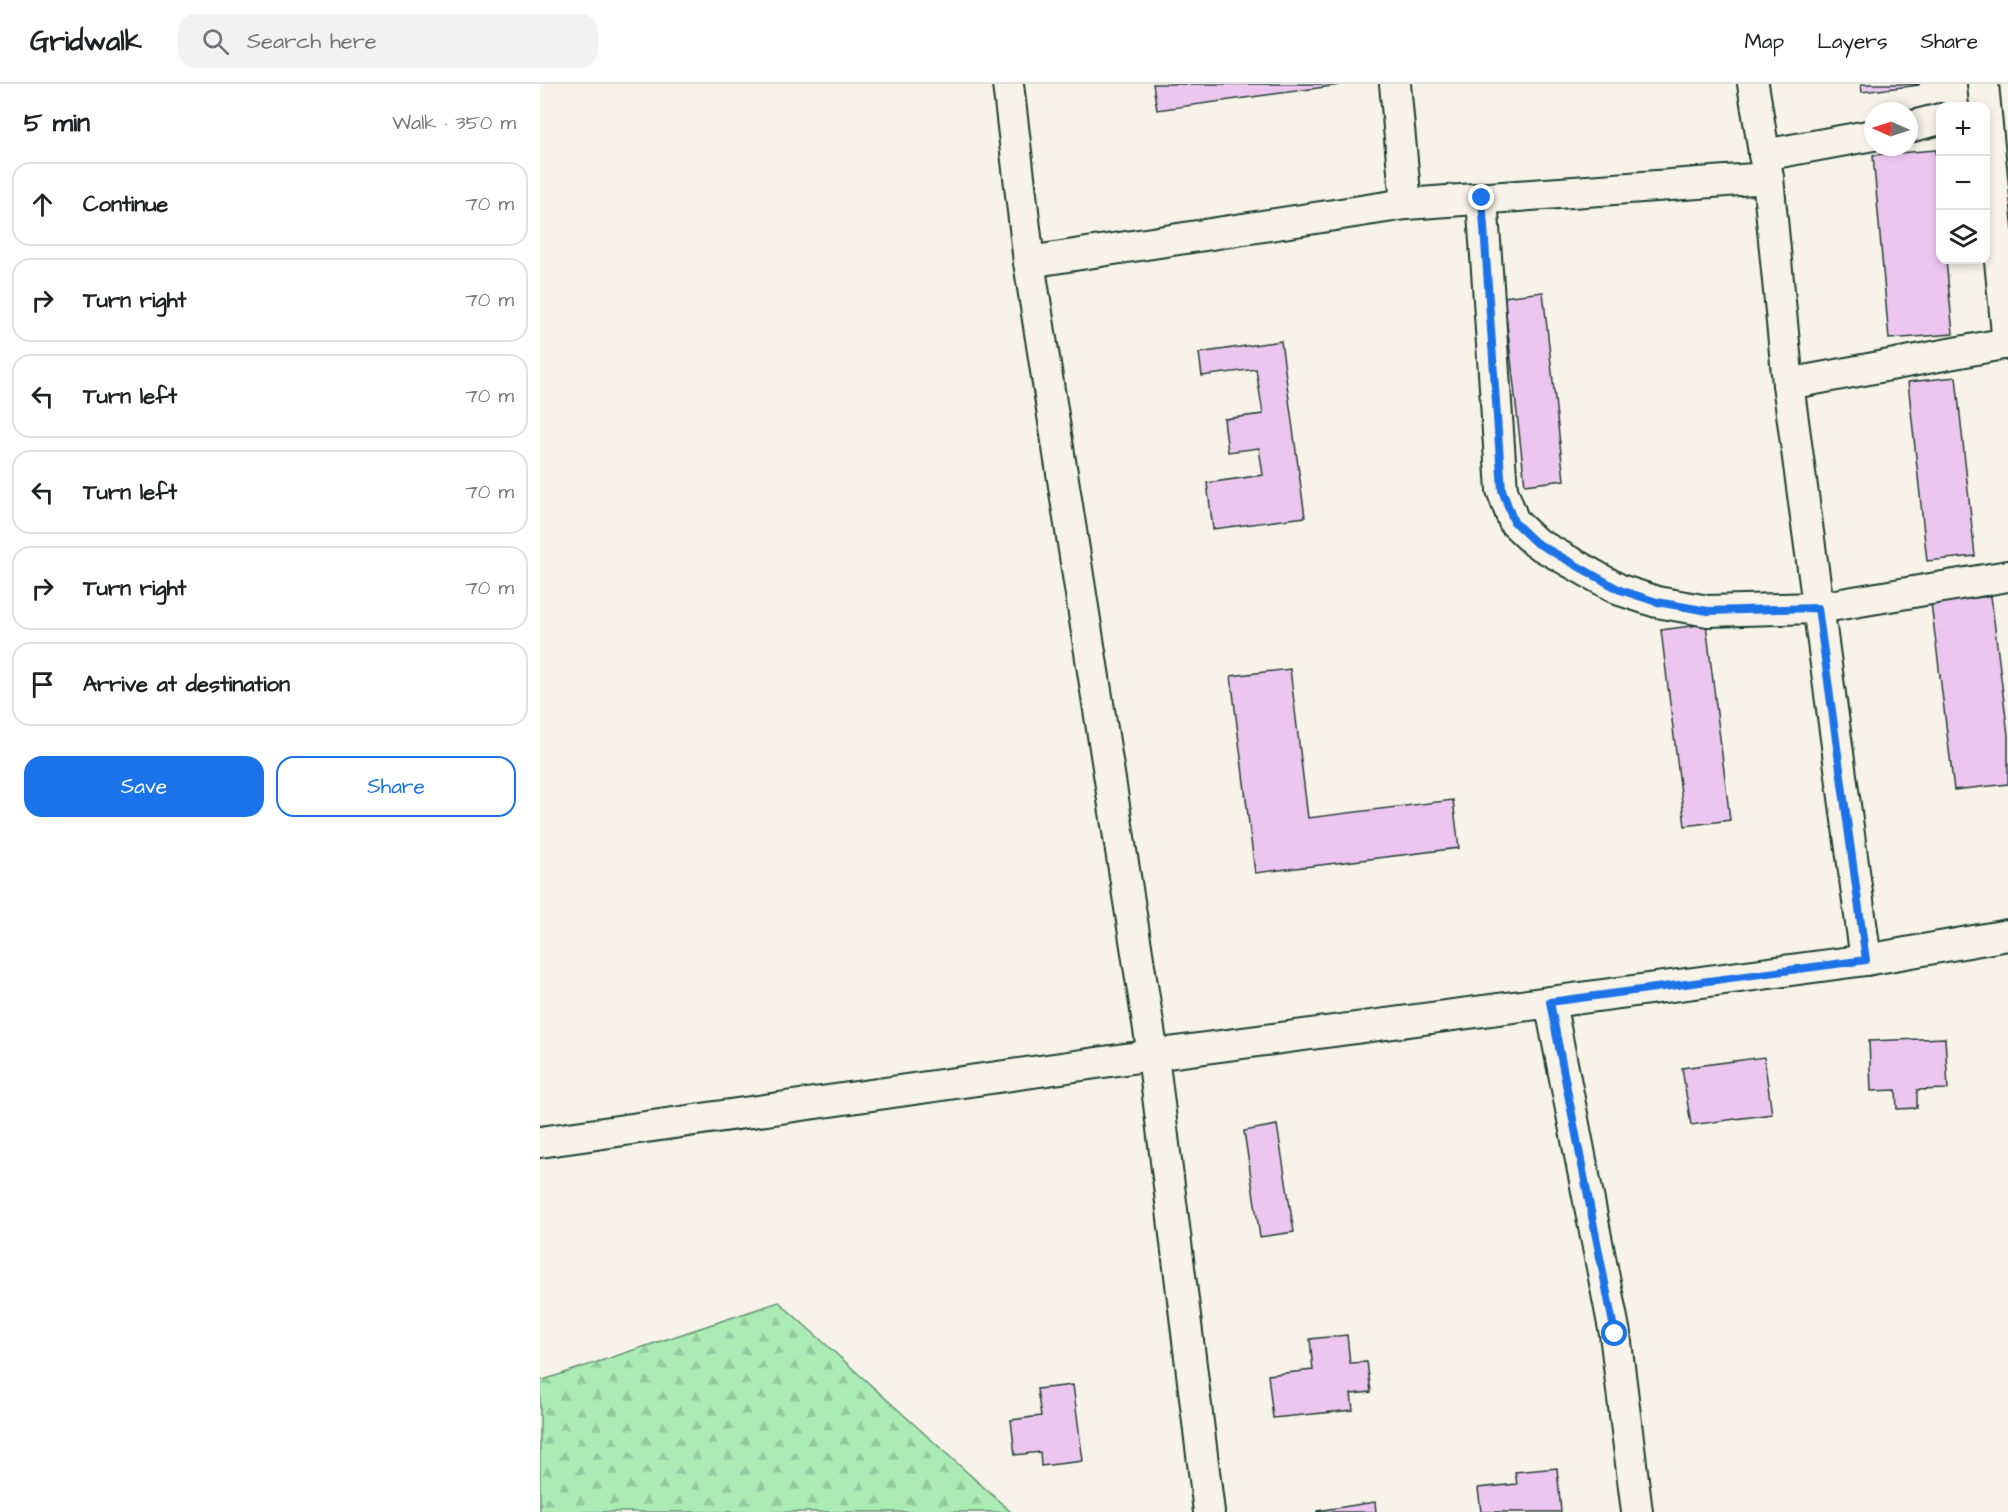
<!DOCTYPE html>
<html lang="en">
<head>
<meta charset="utf-8">
<style>
	:root { --surface:#fff; --page:#f2f2f2; --text:#202124; --muted:#757577; --line:#e0e0e0; --accent:#1a73e8 }
	body { margin:0; font-family:"Architects Daughter",sans-serif; background:var(--page); color:var(--text) }
	.controls { position:absolute; right:18px; top:18px; display:grid; overflow:hidden; border-radius:12px; box-shadow:0 3px 9px #0003 }
	.controls button { width:54px; height:54px; display:grid; place-items:center; padding:0; border:0; border-bottom:2px solid var(--line); background:var(--surface); color:var(--text); font:30px sans-serif }
	.compass { position:absolute; left:1324px; top:18px; width:54px; height:54px; border-radius:50%; background:var(--surface); box-shadow:0 3px 9px #0003; rotate:273deg }
	.stop { position:absolute; width:18px; height:18px; margin:-14px; border:4px solid #1a73e8; border-radius:50%; background:#fff }
	.stop.end { background:#1a73e8; border-color:#fff; box-shadow:0 2px 6px #0008 }
	.list { margin:0; padding:0; list-style:none }
	h2 { display:flex; justify-content:space-between; align-items:center; height:78px; margin:0; padding:0 24px; font-size:26px }
	h2 small { font-size:20px; font-weight:400; color:var(--muted) }
	.list li { display:grid; grid-template-columns:39px 1fr auto; gap:18px; align-items:center; box-sizing:border-box; height:84px; margin:0 12px 12px; padding:0 12px; border:2px solid var(--line); border-radius:18px }
	.list b { display:block; font-size:22px; white-space:nowrap }
	.list em { font-size:20px; font-style:normal; color:var(--muted) }
	.actions { display:flex; gap:12px; padding:18px 24px }
	.actions a { flex:1; padding:14px 0; border:2px solid var(--accent); border-radius:18px; text-align:center; font-size:21px; color:var(--accent) }
	.actions .main { background:var(--accent); color:#fff }
	.icon { flex:none; width:33px; height:33px; fill:none; stroke:currentColor; stroke-width:2; stroke-linecap:round; stroke-linejoin:round }
	.map { position:relative; flex:none; width:1468px; height:1428px; overflow:hidden }
	header { display:flex; align-items:center; gap:36px; box-sizing:border-box; height:84px; padding:0 30px; background:var(--surface); border-bottom:2px solid var(--line) }
	header strong { font-size:28px }
	nav { display:flex; gap:33px; margin-inline-start:auto; font-size:21px }
	.search { width:420px; height:54px; background:var(--page); display:flex; align-items:center; gap:15px; box-sizing:border-box; padding:0 21px; border-radius:18px; color:var(--muted); font-size:22px }
	main { display:flex }
	aside { flex:1; background:var(--surface) }
	.map>svg:first-child { display:block }
</style>
</head>
<body>
<header>
<strong>Gridwalk</strong>
<div class="search"><svg class="icon" aria-label="search" viewBox="0 0 24 24"><circle cx="10" cy="10" r="6"/><path d="M15 15l6 6"/></svg>Search here</div>
<nav><a>Map</a><a>Layers</a><a>Share</a></nav>
</header>
<main>
<aside>
<h2>5 min<small>Walk · 350 m</small></h2>
<ul class="list">
<li><svg class="icon" aria-label="ahead" viewBox="0 0 24 24"><path d="M12 20V5M6 11l6-6 6 6"/></svg><div><b>Continue</b></div><em>70 m</em></li>
<li><svg class="icon" aria-label="right" viewBox="0 0 24 24"><path d="M7 20v-9h11M14 6l5 5-5 5"/></svg><div><b>Turn right</b></div><em>70 m</em></li>
<li><svg class="icon" aria-label="left" viewBox="0 0 24 24"><path d="M17 20v-9H6M10 6l-5 5 5 5"/></svg><div><b>Turn left</b></div><em>70 m</em></li>
<li><svg class="icon" aria-label="left" viewBox="0 0 24 24"><path d="M17 20v-9H6M10 6l-5 5 5 5"/></svg><div><b>Turn left</b></div><em>70 m</em></li>
<li><svg class="icon" aria-label="right" viewBox="0 0 24 24"><path d="M7 20v-9h11M14 6l5 5-5 5"/></svg><div><b>Turn right</b></div><em>70 m</em></li>
<li><svg class="icon" aria-label="arrive" viewBox="0 0 24 24"><path d="M6 21V4h12l-3 4 3 4H6"/></svg><div><b>Arrive at destination</b></div></li>
</ul>
<div class="actions"><a class="main">Save</a><a>Share</a></div>
</aside>
<div class="map">
<svg width="1468" height="1428" viewBox="0 0 1468 1428">
	<defs>
		<pattern id="forest-firs" width="22" height="20" patternUnits="userSpaceOnUse" patternTransform="scale(1.5)"><rect width="22" height="20" fill="#abebb4"/><path d="M5 1l3.5 6h-7zM16 11l3.5 6h-7z" fill="#93ca9b"/></pattern>
	</defs>
	<rect width="100%" height="100%" fill="#f7f3e8"/>
	<filter id="ink" filterUnits="userSpaceOnUse"><feTurbulence type="fractalNoise" baseFrequency=".0167" numOctaves="2"/><feDisplacementMap in="SourceGraphic" scale="12" xChannelSelector="R" yChannelSelector="G"/><feConvolveMatrix kernelMatrix="1 2 1 2 8 2 1 2 1" color-interpolation-filters="sRGB"/></filter>
	<g filter="url(#ink)">
		<!-- forest -->
		<path fill="url(#forest-firs)" stroke="#659474" stroke-width="1.5" d="M239,1218l232,210h-471v-131z"/>
		<!-- building -->
		<g fill="#edc6f0" stroke="#1f3d34" stroke-width="1.5">
			<path d="M613,0h186v1l-182,25z"/>
			<path d="M1321,0h58v1l-57,7z"/>
			<path d="M1396,66l4,47v63h6l7,74 -64,5 -16,-184z"/>
			<path d="M1003,208l21,188 -39,5 -21,-188z"/>
			<path d="M741,257l24,176 -92,12 -6,-46 56,-8 -4,-27 -31,4 -4,-33 39,-5 -7,-45 -54,7 -3,-23z"/>
			<path d="M1416,293l19,179 -48,5 -19,-179z"/>
			<path d="M1451,512l17,139v49l-54,6 -23,-187z"/>
			<path d="M1166,540l24,196 -45,6 -24,-196z"/>
			<path d="M750,585l18,149 145,-18 6,48 -204,25 -24,-197z"/>
			<path d="M1405,954l3,51 -31,1v18l-20,1 -1,-19 -25,1 -2,-50z"/>
			<path d="M1224,973l8,57 -81,11 -9,-57z"/>
			<path d="M737,1041l17,107 -34,5 -16,-106z"/>
			<path d="M807,1251l3,28 17,-1 4,30 -20,2 2,16 -80,8 -5,-43 45,-5 -3,-31z"/>
			<path d="M533,1301l10,76 -42,5 -1,-14 -25,3 -4,-35 30,-4 -4,-27z"/>
			<path d="M1017,1384l4,44h-80l-3,-24 39,-4 -2,-12z"/>
			<path d="M835,1418l1,10h-59v-1z"/>
		</g>
		<g fill="none" stroke-linecap="round" stroke-linejoin="round">
			<defs>
				<g id="minor">
					<path d="M468,0l21,178 124,793 56,457"/>
					<path d="M855,0l11,120"/>
					<path d="M1213,0l15,94 20,206 78,576"/>
					<path d="M1443,0l25,260"/>
					<path d="M1369,43l31,-8"/>
					<path d="M1224,71l109,-20"/>
					<path d="M942,114l20,292 12,32 21,20 85,48 37,12 51,9 110,-3 190,-32"/>
					<path d="M489,178l377,-58 362,-26"/>
					<path d="M1248,300l220,-41"/>
					<path d="M1010,918l65,332 22,178"/>
					<path d="M0,1058l613,-87 713,-95 142,-25"/>
				</g>
			</defs>
			<!-- minor casing -->
			<use href="#minor" stroke="#1f3d34" stroke-width="34"/>
			<!-- minor -->
			<use href="#minor" stroke="#f7f3e8" stroke-width="30"/>
		</g>
	</g>
	<g fill="none" stroke-linecap="round" stroke-linejoin="round" filter="url(#ink)">
		<!-- route -->
		<path stroke="#1a73e8" stroke-width="8" d="M942,114l20,292 12,32 21,20 85,48 37,12 51,9 110,-3 48,352 -316,42 65,332"/>
	</g>
</svg>
<div class="controls">
<button>+</button>
<button>−</button>
<button><svg class="icon" aria-label="layers" viewBox="0 0 24 24"><path d="M12 4l9 5-9 5-9-5zM3 14l9 5 9-5"/></svg></button>
</div>
<svg class="compass" viewBox="-18 -18 36 36"><path d="M0-13l5 13h-10z" fill="#e53935"/><path d="M0 13l5-13h-10z" fill="#757577"/></svg>
<div class="stop" style="left:1075px;top:1250px"></div>
<div class="stop end" style="left:942px;top:114px"></div>
</div>
</main>
</body>
</html>
